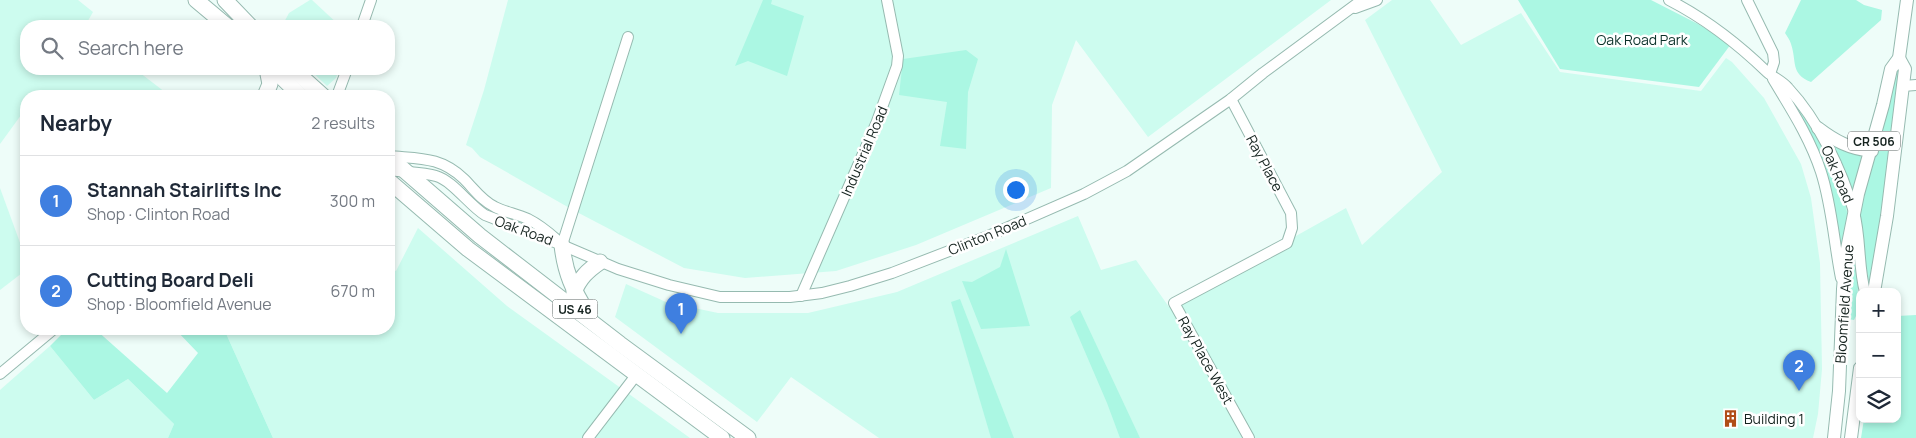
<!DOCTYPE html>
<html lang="en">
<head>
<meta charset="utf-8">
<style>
	:root { --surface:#fff; --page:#f2f2f3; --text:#1f2937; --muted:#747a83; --line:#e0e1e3; --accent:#ea580c }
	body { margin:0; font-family:Manrope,sans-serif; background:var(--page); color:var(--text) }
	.controls { position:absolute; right:15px; bottom:15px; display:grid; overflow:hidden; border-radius:10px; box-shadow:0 2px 8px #0003 }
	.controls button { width:45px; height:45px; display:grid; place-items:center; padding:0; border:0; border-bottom:1px solid var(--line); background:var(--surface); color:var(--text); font:25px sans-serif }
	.you { position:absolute; left:1015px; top:189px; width:18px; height:18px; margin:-12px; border:4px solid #fff; border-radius:50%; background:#1a73e8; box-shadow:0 0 0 8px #1a73e833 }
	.badge { display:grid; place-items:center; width:32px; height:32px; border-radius:50%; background:var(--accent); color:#fff; font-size:16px; font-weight:700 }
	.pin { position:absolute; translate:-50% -41px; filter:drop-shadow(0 1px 2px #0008) }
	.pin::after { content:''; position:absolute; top:26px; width:18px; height:15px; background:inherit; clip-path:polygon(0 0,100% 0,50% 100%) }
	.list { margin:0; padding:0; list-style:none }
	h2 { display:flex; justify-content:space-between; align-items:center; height:65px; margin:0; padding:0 20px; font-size:21px }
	h2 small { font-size:16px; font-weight:400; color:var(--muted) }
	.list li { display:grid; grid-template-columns:32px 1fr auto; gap:15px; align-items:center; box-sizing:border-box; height:90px; padding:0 20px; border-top:1px solid var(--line) }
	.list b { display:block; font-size:19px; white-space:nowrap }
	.list p { margin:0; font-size:16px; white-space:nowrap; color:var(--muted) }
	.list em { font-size:16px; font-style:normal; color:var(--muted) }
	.icon { flex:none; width:28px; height:28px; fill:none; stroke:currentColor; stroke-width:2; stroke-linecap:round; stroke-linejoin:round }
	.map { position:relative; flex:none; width:1916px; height:438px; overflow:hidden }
	.search { position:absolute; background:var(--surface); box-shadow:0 2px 8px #0003; left:20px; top:20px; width:375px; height:55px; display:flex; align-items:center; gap:12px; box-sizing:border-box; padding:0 18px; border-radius:20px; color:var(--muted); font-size:19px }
	.panel { position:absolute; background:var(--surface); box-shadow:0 2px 8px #0003; left:20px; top:90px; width:375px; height:245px; border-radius:20px }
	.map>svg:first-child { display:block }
</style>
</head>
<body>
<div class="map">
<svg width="1916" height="438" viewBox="0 0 1916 438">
	<rect width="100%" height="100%" fill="#eefdf9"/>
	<!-- built -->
	<g fill="#cdfcef">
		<path d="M0,0h78l15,12 -8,14h-59v43h109l35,27h-144v16l-2,-1 -24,33z"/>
		<path d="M310,0h2l28,26h-58l7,-13z"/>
		<path d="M508,0h823l-183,137 -72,-97 -24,65 -1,83 -135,57 -80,26 -91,7 -61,-10 -111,-58 -93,-53 -8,-9 -6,-3 18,-55z"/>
		<path d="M1392,0h38l31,45 60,-32 39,59 141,19 25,-33 6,4 32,36 37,66 10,34 9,65 2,106 -4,45 -5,24h-934l-88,-61 -34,45 -142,-105 11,-33 40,18 52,11h90l89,-21 181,-76 23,54 35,-10 33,47 177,-99 16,37 80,-73 -77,-152z"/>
		<path d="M309,69h30l-3,9 -9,8z"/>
		<path d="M0,188l26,71v11l-26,20z"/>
		<path d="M418,228l89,78 183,132h-417l-49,-109h165v-61l7,3z"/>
		<path d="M50,346l44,54 34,-21 46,45 -6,14h-168v-48z"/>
	</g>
	<!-- green -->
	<g fill="#abf7e3">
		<path d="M763,0h9l-1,4 33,12 -17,60 -39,-15 -13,5z"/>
		<path d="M1518,0h133l47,24 33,20 -32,43 -139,-18z"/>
		<path d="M1801,0h55l8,5 18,5 -1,10 -70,62c-21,-8 -14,-21 -20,-38 -1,-4 -4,-8 -6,-11z"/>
		<path d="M966,50l12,9 -10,33 -2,57 -26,-3 7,-44 -48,-7 4,-36z"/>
		<path d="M1899,68l-12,107 -17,110h-1l-11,-68 37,-147z"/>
		<path d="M1794,105c18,17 51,82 53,107 1,11 -4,26 -6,38l-6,-38z"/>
		<path d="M1828,140l34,17 -10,37z"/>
		<path d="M1006,249l24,77 -49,3 -19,-48 10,1 28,-15z"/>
		<path d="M1854,256l2,3 2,28 -2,29 -2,4 -6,-1 -1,-4 4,-57z"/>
		<path d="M960,299l54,139h-23l-40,-136z"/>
		<path d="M1080,310l60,128h-20l-13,-35 -37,-86z"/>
		<path d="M1916,315v123h-55l3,-19h33v-103z"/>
		<path d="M67,329h28l72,64 31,-40 -23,-24h49l49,109h-105l6,-14 -46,-45 -34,21 -44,-54z"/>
	</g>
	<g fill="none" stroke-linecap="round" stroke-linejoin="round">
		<defs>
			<g id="minor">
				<path d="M1669,0c37,19 68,43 98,72 7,6 15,9 21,16 30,32 54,82 66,124 7,26 4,54 11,80"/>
				<path d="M1747,0l26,53 1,9 -4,12"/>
				<path d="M1355,8l22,-8"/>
				<path d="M362,26l9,-26"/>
				<path d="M1773,79c18,30 37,59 48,93 11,34 13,71 20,106"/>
				<path d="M1903,86l13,-1"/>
				<path d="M337,96l10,-27"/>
				<path d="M1231,99l60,114 1,15 -5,15 -113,60 75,135"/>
				<path d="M389,156c30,3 51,0 75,23 10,10 18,22 31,28 10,5 22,7 33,12 10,5 19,12 28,20"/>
				<path d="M389,170c13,2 35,2 47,6 17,5 33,29 49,39l77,30 56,24 51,16 51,12h70l32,-4 28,-7 42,-13 96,-37 96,-42 43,-23 104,-72 32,-26 99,-73"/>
				<path d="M562,245l66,-208"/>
				<path d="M801,296l75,-172 21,-58 1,-10 -11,-56"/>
				<path d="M0,374l54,-45"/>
				<path d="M588,438l49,-64"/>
			</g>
			<g id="major">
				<path d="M1818,128c17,13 32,21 54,23"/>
				<path d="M1874,292l13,-76 18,-147 -6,-11"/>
				<path d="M1834,438l5,-47 4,-102 3,-35 12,-60 25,-89 8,-36 8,-11 8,-58"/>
				<path d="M1851,438l9,-70"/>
			</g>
			<g id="highway">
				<path d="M196,0l31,26"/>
				<path d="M225,0l25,26"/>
				<path d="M273,69l28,27"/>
				<path d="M293,69l30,27"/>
				<path d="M265,96l5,-12 -3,-15"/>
				<path d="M389,157l91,79 140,108 128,94"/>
				<path d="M389,181l79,68 254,189"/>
				<path d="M562,245c3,28 11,45 26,69"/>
				<path d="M574,292c6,-14 13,-21 26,-30"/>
			</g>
		</defs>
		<!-- minor casing -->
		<use href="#minor" stroke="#96bab0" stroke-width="12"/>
		<!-- major casing -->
		<use href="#major" stroke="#96bab0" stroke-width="14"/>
		<!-- highway casing -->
		<use href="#highway" stroke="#96bab0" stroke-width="17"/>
		<!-- minor -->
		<use href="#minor" stroke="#fff" stroke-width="10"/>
		<!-- major -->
		<use href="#major" stroke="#fff" stroke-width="12"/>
		<!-- highway -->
		<use href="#highway" stroke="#fff" stroke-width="15"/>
	</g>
	<!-- icons -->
	<defs>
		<symbol id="building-bare" viewBox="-9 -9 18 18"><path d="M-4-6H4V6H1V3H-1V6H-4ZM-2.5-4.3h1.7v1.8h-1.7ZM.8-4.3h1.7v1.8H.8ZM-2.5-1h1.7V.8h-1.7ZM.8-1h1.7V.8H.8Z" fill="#b04d16" stroke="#fff" stroke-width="2.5" paint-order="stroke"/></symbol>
	</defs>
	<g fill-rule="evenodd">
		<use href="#building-bare" x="1718" y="406" width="25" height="25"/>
	</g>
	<g text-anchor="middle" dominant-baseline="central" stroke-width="5" stroke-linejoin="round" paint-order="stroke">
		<!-- shield labels -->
		<g fill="#fff" stroke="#5a6462" stroke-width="1">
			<rect x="1848" y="131.5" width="52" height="19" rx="4"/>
			<rect x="552.5" y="299.5" width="45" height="19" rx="4"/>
		</g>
		<g font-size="12" font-weight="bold" fill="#14221e">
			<text x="1874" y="141">CR 506</text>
			<text x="575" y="309">US 46</text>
		</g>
		<!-- park labels -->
		<g font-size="14" fill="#0a3129" stroke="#fff">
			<text x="1642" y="39">Oak Road Park</text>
		</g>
		<!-- street labels -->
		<g font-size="14" fill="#14221e" stroke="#fff">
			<text transform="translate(864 151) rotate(-67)">Industrial Road</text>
			<text transform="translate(1265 163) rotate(62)">Ray Place</text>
			<text transform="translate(1838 174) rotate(67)">Oak Road</text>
			<text transform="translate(524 230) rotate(20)">Oak Road</text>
			<text transform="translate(987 235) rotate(-22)">Clinton Road</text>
			<text transform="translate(1844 304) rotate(-86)">Bloomfield Avenue</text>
			<text transform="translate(1206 360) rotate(61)">Ray Place West</text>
		</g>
		<!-- poi labels -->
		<g font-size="14" fill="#14221e" stroke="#fff" text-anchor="start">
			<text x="1744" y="418">Building 1</text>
		</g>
	</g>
</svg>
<div class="controls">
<button>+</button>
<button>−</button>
<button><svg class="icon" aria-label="layers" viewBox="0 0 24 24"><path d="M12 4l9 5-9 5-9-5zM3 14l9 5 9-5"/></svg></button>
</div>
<div class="you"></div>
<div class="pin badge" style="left:681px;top:334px;background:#3f7fe0">1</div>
<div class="pin badge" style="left:1799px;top:391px;background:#3f7fe0">2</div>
<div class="search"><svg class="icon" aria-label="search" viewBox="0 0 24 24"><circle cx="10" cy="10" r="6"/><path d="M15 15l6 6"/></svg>Search here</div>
<section class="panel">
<h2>Nearby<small>2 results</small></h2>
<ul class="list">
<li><span class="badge" style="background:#3f7fe0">1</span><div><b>Stannah Stairlifts Inc</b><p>Shop · Clinton Road</p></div><em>300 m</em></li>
<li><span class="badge" style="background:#3f7fe0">2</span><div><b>Cutting Board Deli</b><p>Shop · Bloomfield Avenue</p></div><em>670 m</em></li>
</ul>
</section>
</div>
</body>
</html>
